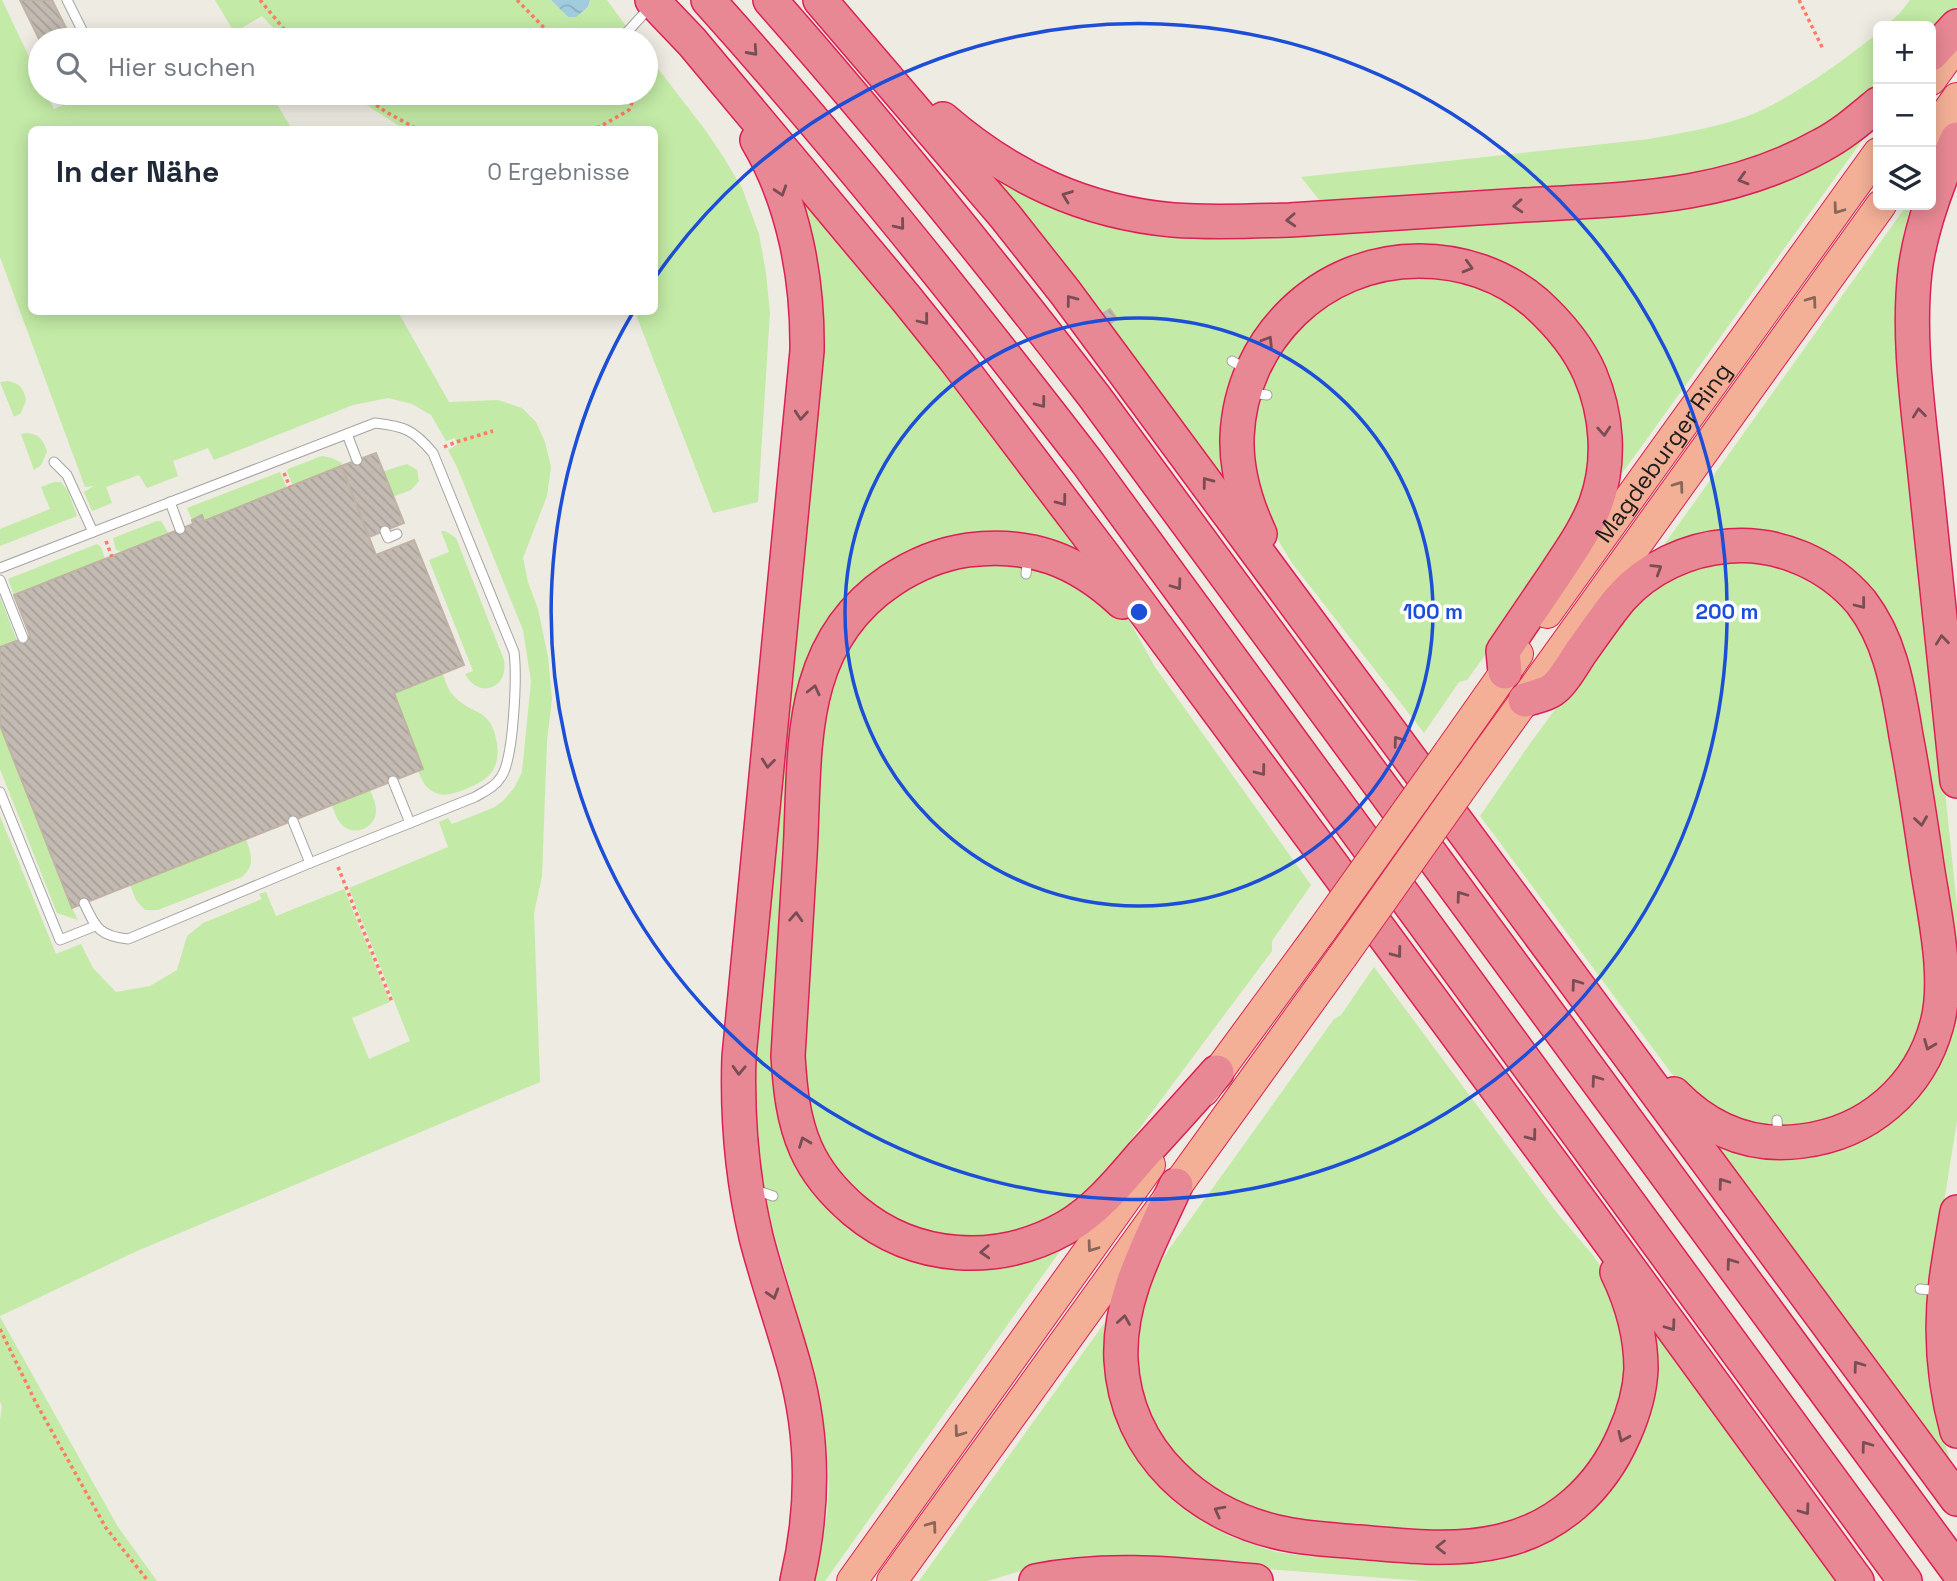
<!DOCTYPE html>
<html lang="de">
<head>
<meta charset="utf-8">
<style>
	:root { --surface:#fff; --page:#f2f2f3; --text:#1f2937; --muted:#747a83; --line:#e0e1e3 }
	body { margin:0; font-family:"Space Grotesk",sans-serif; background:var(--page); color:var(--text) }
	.controls { position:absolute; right:21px; top:21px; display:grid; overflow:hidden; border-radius:10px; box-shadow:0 4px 18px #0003 }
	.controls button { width:63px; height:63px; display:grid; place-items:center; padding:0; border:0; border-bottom:2px solid var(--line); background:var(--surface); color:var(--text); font:35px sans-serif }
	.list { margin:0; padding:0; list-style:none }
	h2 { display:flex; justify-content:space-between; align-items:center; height:91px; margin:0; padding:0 28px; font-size:30px }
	h2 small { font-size:23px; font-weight:400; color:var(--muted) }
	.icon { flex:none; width:38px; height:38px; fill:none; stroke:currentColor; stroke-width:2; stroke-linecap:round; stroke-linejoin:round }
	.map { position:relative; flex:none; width:1957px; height:1581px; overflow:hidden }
	.search { position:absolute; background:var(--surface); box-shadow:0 4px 18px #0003; left:28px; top:28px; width:630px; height:77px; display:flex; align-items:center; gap:18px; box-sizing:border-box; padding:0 24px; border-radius:38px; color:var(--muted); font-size:26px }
	.panel { position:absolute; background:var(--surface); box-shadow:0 4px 18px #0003; left:28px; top:126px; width:630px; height:189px; border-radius:10px }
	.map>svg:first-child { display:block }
</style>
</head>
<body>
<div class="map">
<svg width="1957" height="1581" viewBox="0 0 1957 1581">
	<defs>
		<pattern id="water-waves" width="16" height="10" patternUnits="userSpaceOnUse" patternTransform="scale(1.75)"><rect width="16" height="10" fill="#a1ccdd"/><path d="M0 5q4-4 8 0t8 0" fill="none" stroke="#8aafbd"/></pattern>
		<pattern id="building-back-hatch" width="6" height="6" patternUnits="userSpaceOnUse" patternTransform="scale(1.75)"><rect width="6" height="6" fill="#c3bab2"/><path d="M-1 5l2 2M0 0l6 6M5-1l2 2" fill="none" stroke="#a79f99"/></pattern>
	</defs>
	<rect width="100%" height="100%" fill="#eeebe2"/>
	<!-- grass -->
	<g fill="#c3eaa6">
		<path d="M0,0h2l38,80v13h6l8,16 35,-16h181l22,36 -260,1v182h366l51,90 49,-2 24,8 14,14 9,20 6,25 -4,29 -24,62 5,24 10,27 10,48 4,42 -5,42 -5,135 -8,37 6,169 -403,169 -137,65v-500l56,138 25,-10 12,24 23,24 34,-6 27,-16 10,-34 16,-13 59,-24 -3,-5 7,-2 10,24 68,-27 46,113 -38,16 17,41 41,-18 -61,-153 99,-41 -9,-25 9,-4 4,6 41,-16 10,-7 11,-13 8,-16 9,-91 -8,-51 -66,-163 -9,-17 9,-5 -2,-7 -9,3 -15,-26 -19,-11 -24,-6 -35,7 -139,55 -6,-12 -35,13 5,15 -31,12 -8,-13 -33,12 6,16 -20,8 -8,-19 10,-6 -9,1 -85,-230z"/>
		<path d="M215,0h336l17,17 8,-1 12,-8 2,-8h17l29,40h-351l-23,-24 -27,16 4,8h-38l33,-8z"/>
		<path d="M1910,0h47v6l-26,34v-14h-45l14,-13z"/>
		<path d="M1878,33v62l-13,11 -130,67 -408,37 -26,-33 348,-38c32,-6 65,-11 96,-22 44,-16 96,-55 133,-84z"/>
		<path d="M646,53l60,78 18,27 18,30 17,46 7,39 4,39 -12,190 -45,11 -78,-201h19v-182l-250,-1 -56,-36h298z"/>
		<path d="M1866,135l-251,348 1,-24 -93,-183 -204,-2 -95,183v27l-249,-325 85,46 469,11z"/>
		<path d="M796,182l295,377 -15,-9 -26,-11 -33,-6 -118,24 -37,26 -22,23 -66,451 92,178 199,9 -240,337h-11c6,-26 12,-52 14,-79 5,-84 -25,-165 -47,-245 -5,-17 -11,-34 -15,-51 -12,-58 -12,-117 -8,-175l64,-677z"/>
		<path d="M1907,205h4c-10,29 -12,61 -15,92l31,323 30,286v215l-25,156 -4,62v43l23,82 -256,-336 30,15 182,-37c17,-18 26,-32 36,-55l-56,-436 -166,-84 -23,3 -37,15z"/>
		<path d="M1401,273l78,10 57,36 39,53 17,66 -6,53 -38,77 -81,112 -8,2 -35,51 -132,-170 -14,-23 -11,-22 -18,-67 9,-61 34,-60 36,-30z"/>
		<path d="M8,381c11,2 16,7 18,19l-5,13 -7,4 -14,-35z"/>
		<path d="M28,433c12,2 16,8 19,19l-6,13 -7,5 -13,-36z"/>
		<path d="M322,456l10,2 10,5 -1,3 -48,20 -6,-15 1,-2z"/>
		<path d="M407,464l10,6 2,11 -8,9 -19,7 -11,-25z"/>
		<path d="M280,472l7,16 -83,33 -2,-5 -10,4 -5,-12z"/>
		<path d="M54,482h7l7,9 9,25 -77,30v-17l50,-20 -9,-22z"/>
		<path d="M157,521h4l8,13 -47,18 -6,-2 -3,-12z"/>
		<path d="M441,531h4l11,7 48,122c5,28 -25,40 -39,14l8,-3 -44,-111 20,-8z"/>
		<path d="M97,544l4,3 4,12 -91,36 -6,-16z"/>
		<path d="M1724,559l58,6 53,29 29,39 17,45 43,260 3,51 -6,34 -10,24 -13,22 -19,22 -22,18 -49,22 -74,-8 -43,-28 -19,-21 -192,-258 49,-71 93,-127 15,-17 31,-25z"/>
		<path d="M964,561l74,4 84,48 8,9 25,45 156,218 -39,56v10l-162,217 -38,37 -23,15 -47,18 -75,-2 -65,-33 -41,-50 -21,-88 18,-324 22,-88 50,-58z"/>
		<path d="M0,597l17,44 -17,6z"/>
		<path d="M443,674c2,6 4,14 9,20 18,22 40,12 45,50 4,29 -13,38 -36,47 -9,3 -18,6 -27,1 -9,-4 -12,-12 -16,-21l5,-3 -29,-75z"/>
		<path d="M0,725l72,183 6,12 -21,-7 -57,-144z"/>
		<path d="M370,790c3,7 6,14 6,22 -1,16 -22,25 -34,13 -5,-5 -8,-13 -10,-20z"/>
		<path d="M246,839c5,15 10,26 -4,38l-84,33h-13l-9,-10 -6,-15z"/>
		<path d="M1374,967l183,246 35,41 12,17 21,42 3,71 -27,67 -46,52 -43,22 -55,10 -175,-12 -91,-43 -47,-67 -10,-63 13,-64 22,-37 165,-230 7,-4z"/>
		<path d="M1113,1311l25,148 16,21 17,19 16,12 42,25 47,16 31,4 136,10 57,-6 43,-14 37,-25 17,-15 15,-18 23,-38 18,-126 186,257h-416l-221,-17 -175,5 -40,12h-68z"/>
		<path d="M0,1317l118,210 39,54h-157v-161l2,-14 -2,-4z"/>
	</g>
	<!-- water -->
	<path fill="url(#water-waves)" d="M551,0h39l-2,7 -12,10h-8z"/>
	<!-- building -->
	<g fill="url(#building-back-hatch)" stroke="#c0b2a4" stroke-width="2">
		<path d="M20,0h32l19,38 -5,2 -26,1z"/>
		<path d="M1110,309l7,10 -6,4 -7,-10z"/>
		<path d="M376,453l28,70 -35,14 -28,-71z"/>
		<path d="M341,466l35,89 38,-15 50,125 -70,28 29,76 -351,139 -72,-183v-78l30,-11 -16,-41 179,-71 -1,-4 10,-5 2,6z"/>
	</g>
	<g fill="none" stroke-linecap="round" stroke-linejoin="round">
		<defs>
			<g id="service">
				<path d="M67,0l20,40"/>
				<path d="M620,40l29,-32"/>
				<path d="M1232,361l16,9"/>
				<path d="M1250,393l17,2"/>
				<path d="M347,434l10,26"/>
				<path d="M54,462l13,13 26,57"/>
				<path d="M170,502l10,27"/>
				<path d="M385,531l3,7 9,-4"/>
				<path d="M0,568l375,-145c29,3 39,7 58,30l81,199c3,23 0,107 -13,125 -6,10 -16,14 -26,20l-165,66 -182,76c-29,-3 -32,-11 -44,-36"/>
				<path d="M1026,574l2,-18"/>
				<path d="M0,580l23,58"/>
				<path d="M393,781l17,42"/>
				<path d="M0,792l60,148 35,-14"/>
				<path d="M293,821l17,42"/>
				<path d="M1777,1120l1,18"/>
				<path d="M755,1190l18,6"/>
				<path d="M1920,1289l20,2"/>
			</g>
			<g id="trunk">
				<path d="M1931,80l26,-36"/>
				<path d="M1931,135l26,-37"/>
				<path id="s1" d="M1547,613l331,-460"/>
				<path d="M1449,752l69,-98"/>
				<path d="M1468,779l413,-574"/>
				<path d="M1204,1091l118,-161"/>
				<path d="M852,1581l298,-416"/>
				<path d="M892,1581l450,-624"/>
			</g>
			<g id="motorway">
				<path d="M652,0l40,42 213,255 49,61 150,198 484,656 269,369"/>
				<path d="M708,0c133,148 257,304 379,462l818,1119"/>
				<path d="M770,0c113,128 220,261 324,396l863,1174"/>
				<path d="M820,0l185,216 60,76 892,1207"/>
				<path d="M1931,54l26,-28"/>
				<path d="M943,119c67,58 141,93 230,101 39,3 78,1 117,0 78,-5 156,-10 234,-15 106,-6 202,-6 298,-60 21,-11 38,-26 56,-41"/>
				<path d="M1957,139c-19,42 -36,86 -42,132 -8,70 4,143 11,213 10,99 21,198 31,297"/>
				<path d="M757,140c37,62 51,139 50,211l-68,706c-2,60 3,121 17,180 11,43 26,85 38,128 20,71 20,144 3,216"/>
				<path d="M1260,534c-14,-30 -24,-63 -23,-97 4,-98 84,-176 182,-176 43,0 84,14 117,42 22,20 42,43 54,71 17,40 21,87 6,129 -10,27 -27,50 -42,73 -17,25 -34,50 -51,75l2,21"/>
				<path d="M1122,602c-45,-42 -92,-60 -154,-52 -28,4 -54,15 -78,31 -96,65 -84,172 -90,274 -4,67 -8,134 -12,201 2,32 5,64 18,93 11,25 29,45 49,62 60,50 142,55 210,17 31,-18 54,-46 77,-73 25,-27 50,-55 75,-83"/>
				<path d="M1525,700c8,-3 20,-5 27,-10 10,-6 22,-28 29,-38 13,-18 25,-36 39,-53 27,-31 68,-50 109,-53 50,-4 100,18 132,56 13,17 23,38 29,58 8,25 12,51 16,76 8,41 14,82 20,123 7,49 24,118 11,165 -17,64 -69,109 -135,117 -51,7 -93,-11 -128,-47"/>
				<path d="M1176,1185c-25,56 -58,112 -55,175 5,93 78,157 165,174 24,5 49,6 73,8 48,4 95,10 142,-1 57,-13 100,-53 123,-106 9,-20 16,-43 17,-66 0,-35 -9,-66 -24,-97"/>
				<path d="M1957,1212c-4,23 -8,46 -11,69 -6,50 -2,103 11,150"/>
				<path d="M1036,1581c73,-15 147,-6 220,0"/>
			</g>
		</defs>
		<!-- service casing -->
		<use href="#service" stroke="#a4a4a4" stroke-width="11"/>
		<!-- trunk casing -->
		<use href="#trunk" stroke="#dc2055" stroke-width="32"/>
		<!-- motorway casing -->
		<use href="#motorway" stroke="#dc2055" stroke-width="36"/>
		<!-- path -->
		<g stroke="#fc7e65" stroke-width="3.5" stroke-dasharray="3.5 3.5" stroke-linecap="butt">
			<path d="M260,0l33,40"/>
			<path d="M517,0l39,40"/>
			<path d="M1799,0l24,49"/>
			<path d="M359,93l27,19 33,18"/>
			<path d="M590,130l11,-4 28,-16 7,-17"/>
			<path d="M444,447l12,-5 37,-11"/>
			<path d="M284,473l6,14"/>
			<path d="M106,541l6,16"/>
			<path d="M338,867l54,135"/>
			<path d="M0,1329l36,74 70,125 42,53"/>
		</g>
		<!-- service -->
		<use href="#service" stroke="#fff" stroke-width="9"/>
		<!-- trunk -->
		<use href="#trunk" stroke="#f3b096" stroke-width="30"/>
		<!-- motorway -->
		<use href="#motorway" stroke="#e88894" stroke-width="33"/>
		<defs>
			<g id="trunk-bridge">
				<path d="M1322,930l127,-178"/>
				<path d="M1342,957l126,-178"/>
			</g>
		</defs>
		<!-- trunk-bridge casing -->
		<use href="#trunk-bridge" stroke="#dc2055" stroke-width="32" stroke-linecap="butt"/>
		<!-- trunk-bridge -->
		<use href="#trunk-bridge" stroke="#f3b096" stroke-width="30"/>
	</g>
	<!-- one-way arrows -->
	<defs><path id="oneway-chevron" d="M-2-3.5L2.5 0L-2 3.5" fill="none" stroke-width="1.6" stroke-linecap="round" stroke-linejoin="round" transform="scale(1.75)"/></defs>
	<g stroke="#784d53">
		<use href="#oneway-chevron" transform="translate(753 51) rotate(48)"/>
		<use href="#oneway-chevron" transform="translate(1743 179) rotate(164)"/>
		<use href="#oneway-chevron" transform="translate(781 191) rotate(72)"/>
		<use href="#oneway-chevron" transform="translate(1067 196) rotate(-159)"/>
		<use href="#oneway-chevron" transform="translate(1518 206) rotate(176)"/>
		<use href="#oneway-chevron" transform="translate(1291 220) rotate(177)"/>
		<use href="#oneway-chevron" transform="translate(900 225) rotate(51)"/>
		<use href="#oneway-chevron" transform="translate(1468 267) rotate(16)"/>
		<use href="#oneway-chevron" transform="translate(1071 300) rotate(-127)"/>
		<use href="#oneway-chevron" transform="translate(924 320) rotate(52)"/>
		<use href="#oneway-chevron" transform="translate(1268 341) rotate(-58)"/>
		<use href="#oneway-chevron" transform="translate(1041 403) rotate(53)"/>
		<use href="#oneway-chevron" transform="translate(1919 413) rotate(-96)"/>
		<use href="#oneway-chevron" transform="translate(801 415) rotate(95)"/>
		<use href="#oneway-chevron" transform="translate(1604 431) rotate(86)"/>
		<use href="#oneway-chevron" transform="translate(1207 482) rotate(-127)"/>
		<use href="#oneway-chevron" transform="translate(1062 501) rotate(53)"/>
		<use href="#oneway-chevron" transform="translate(1657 569) rotate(-32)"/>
		<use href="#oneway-chevron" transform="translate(1177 585) rotate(54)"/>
		<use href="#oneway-chevron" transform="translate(1861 604) rotate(52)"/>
		<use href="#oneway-chevron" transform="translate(1942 640) rotate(-96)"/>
		<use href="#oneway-chevron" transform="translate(814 690) rotate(-77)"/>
		<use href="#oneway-chevron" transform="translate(1398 741) rotate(-126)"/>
		<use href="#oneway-chevron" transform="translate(768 763) rotate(96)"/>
		<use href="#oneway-chevron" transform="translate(1261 771) rotate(53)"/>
		<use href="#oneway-chevron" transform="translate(1921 821) rotate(82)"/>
		<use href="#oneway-chevron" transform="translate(1461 896) rotate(-126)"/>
		<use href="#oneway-chevron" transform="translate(796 917) rotate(-87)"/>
		<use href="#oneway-chevron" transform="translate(1397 953) rotate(53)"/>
		<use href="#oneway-chevron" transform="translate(1576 984) rotate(-126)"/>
		<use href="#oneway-chevron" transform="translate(1929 1045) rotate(112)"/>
		<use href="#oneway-chevron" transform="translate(739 1070) rotate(92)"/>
		<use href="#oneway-chevron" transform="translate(1596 1080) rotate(-126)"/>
		<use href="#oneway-chevron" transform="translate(1532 1136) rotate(53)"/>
		<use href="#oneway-chevron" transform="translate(804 1142) rotate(-111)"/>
		<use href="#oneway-chevron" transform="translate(1723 1183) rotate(-126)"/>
		<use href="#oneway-chevron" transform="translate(985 1252) rotate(177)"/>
		<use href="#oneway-chevron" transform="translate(1731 1263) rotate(-126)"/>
		<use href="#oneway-chevron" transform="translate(773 1294) rotate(73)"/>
		<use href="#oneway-chevron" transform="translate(1124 1320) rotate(-81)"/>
		<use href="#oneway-chevron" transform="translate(1671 1326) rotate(54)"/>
		<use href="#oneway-chevron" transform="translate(1858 1366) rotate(-126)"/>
		<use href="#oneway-chevron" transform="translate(1623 1437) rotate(114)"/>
		<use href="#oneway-chevron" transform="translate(1866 1446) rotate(-126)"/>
		<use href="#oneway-chevron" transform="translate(1805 1510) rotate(54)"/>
		<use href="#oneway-chevron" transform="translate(1219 1511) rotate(-152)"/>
		<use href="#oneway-chevron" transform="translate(1441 1547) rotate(-180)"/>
	</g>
	<g stroke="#88665a">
		<use href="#oneway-chevron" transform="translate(1838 209) rotate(126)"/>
		<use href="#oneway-chevron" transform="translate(1812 301) rotate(-54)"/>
		<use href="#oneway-chevron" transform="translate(1679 486) rotate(-54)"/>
		<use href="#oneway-chevron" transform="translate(1092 1247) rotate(126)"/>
		<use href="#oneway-chevron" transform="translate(959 1432) rotate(126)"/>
		<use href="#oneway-chevron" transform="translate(932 1526) rotate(-54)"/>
	</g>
	<!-- distance rings -->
	<g fill="none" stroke="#1d4ed8" stroke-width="3.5">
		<circle cx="1139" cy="612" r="294"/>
		<path d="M657 275A588 588 0 1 1 632 314"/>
	</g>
	<g text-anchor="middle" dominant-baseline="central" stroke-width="7" stroke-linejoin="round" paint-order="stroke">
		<!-- street labels -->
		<g font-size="24" fill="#1d1d1d" stroke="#fff">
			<text stroke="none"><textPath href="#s1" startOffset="198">Magdeburger Ring</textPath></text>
		</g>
	</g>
	<circle cx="1139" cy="612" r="10" fill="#1d4ed8" stroke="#fff" stroke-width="3.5"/>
	<g font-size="21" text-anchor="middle" font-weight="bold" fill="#1d4ed8" stroke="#fff" stroke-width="7" stroke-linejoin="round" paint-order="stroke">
		<text x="1433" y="619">100 m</text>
		<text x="1727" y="619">200 m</text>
	</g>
</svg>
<div class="controls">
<button>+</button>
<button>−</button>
<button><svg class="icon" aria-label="layers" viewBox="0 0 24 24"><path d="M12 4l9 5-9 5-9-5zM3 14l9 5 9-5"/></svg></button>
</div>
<div class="search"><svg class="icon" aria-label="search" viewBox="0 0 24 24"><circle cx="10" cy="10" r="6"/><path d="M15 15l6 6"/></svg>Hier suchen</div>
<section class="panel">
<h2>In der Nähe<small>0 Ergebnisse</small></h2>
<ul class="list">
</ul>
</section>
</div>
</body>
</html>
